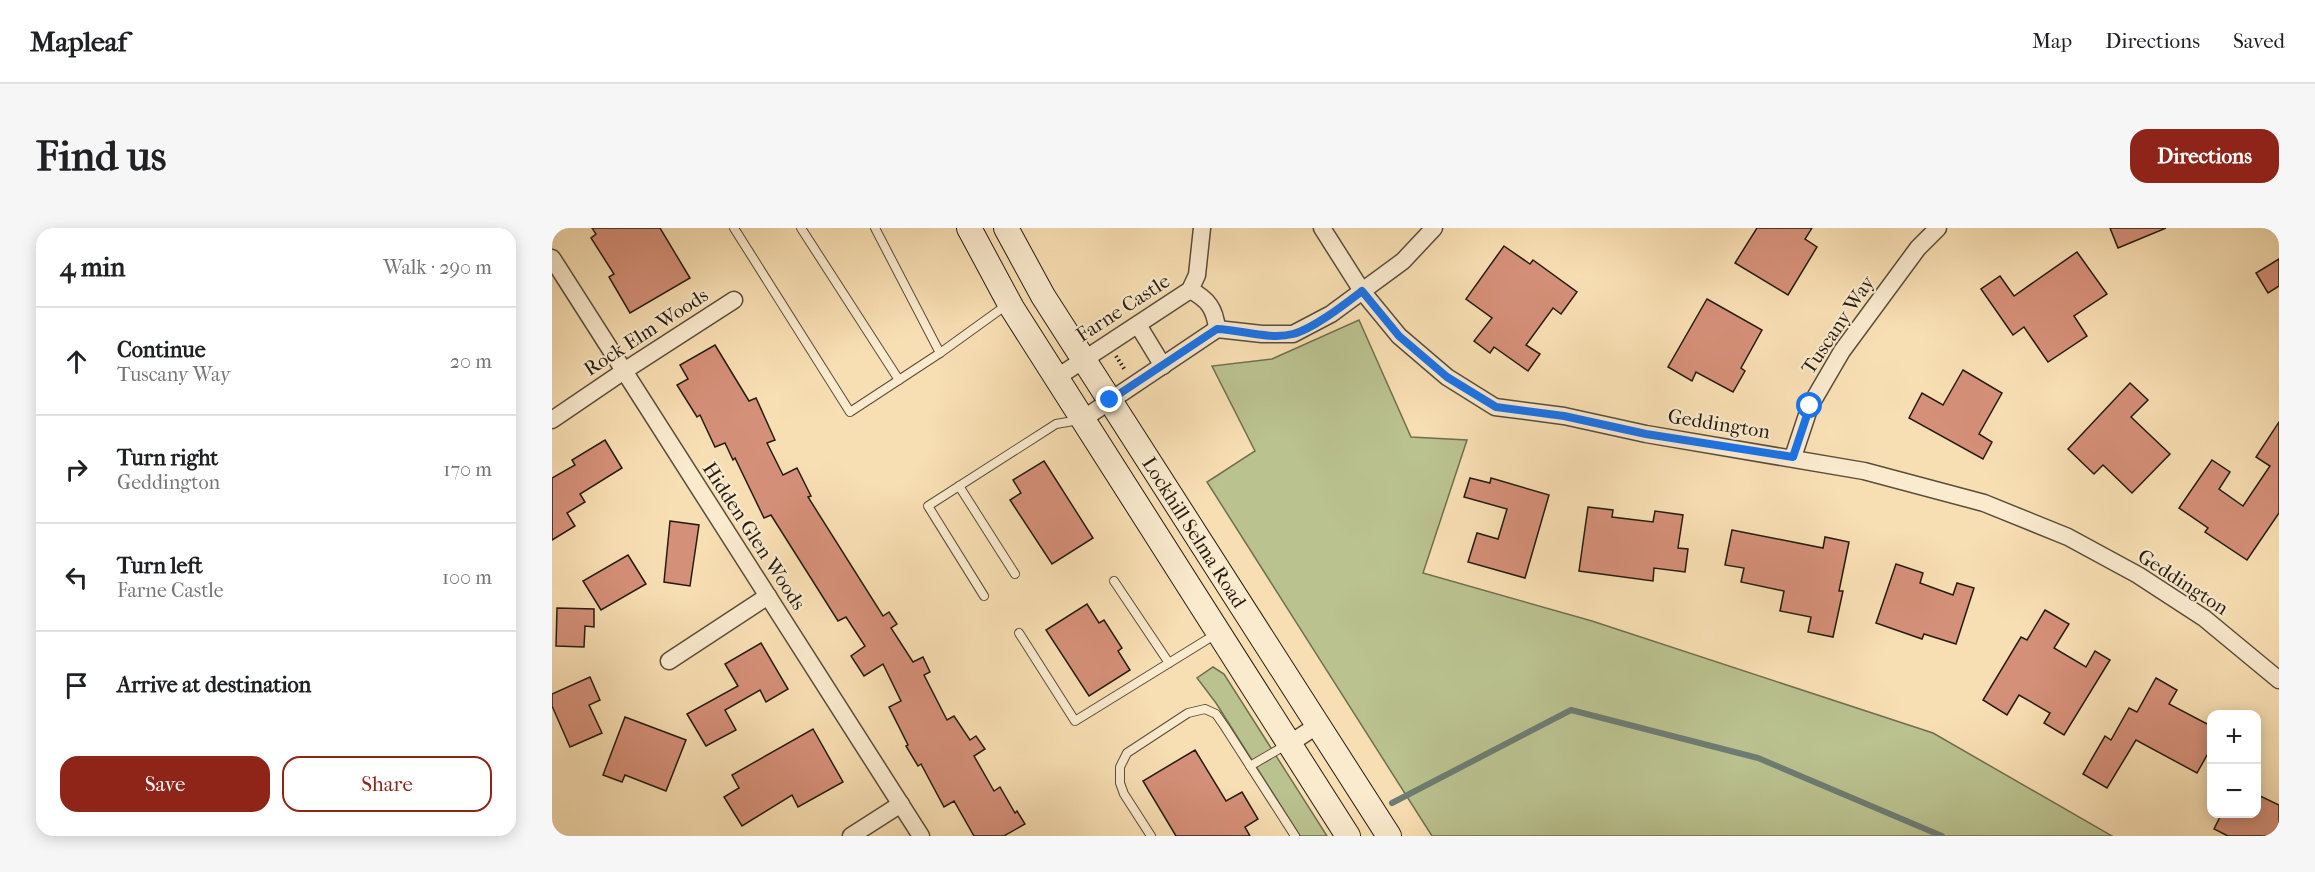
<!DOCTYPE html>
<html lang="en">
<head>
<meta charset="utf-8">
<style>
	:root { --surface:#fff; --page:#f6f6f6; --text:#202124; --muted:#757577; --line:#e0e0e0; --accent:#8f2418 }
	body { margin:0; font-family:"IM FELL French Canon",serif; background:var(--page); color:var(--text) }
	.controls { position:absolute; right:18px; bottom:18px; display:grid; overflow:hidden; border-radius:12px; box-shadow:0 3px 15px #0003 }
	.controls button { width:54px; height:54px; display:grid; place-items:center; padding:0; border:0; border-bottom:2px solid var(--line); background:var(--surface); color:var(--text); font:30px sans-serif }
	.stop { position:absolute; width:18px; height:18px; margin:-14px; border:4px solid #1a73e8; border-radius:50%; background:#fff }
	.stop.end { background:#1a73e8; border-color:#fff; box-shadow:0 2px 6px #0008 }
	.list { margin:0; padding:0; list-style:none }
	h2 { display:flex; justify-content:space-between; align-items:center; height:78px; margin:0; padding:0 24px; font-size:26px }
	h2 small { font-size:20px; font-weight:400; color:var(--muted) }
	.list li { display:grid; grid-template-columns:39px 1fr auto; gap:18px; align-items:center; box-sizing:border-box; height:108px; padding:0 24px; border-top:2px solid var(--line) }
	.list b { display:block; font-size:22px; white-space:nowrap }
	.list p { margin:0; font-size:20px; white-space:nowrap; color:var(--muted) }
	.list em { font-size:20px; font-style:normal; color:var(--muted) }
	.actions { display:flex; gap:12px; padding:18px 24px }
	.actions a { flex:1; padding:14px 0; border:2px solid var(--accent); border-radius:18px; text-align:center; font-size:21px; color:var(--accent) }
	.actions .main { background:var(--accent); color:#fff }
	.icon { flex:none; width:33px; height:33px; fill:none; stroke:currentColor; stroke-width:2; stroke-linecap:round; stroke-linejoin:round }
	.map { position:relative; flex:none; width:1727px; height:608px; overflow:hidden; border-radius:18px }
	header { display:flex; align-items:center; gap:36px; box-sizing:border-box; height:84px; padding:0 30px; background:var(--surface); border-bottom:2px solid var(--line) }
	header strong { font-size:28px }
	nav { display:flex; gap:33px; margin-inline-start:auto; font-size:21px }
	.intro { display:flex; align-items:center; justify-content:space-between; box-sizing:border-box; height:144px; padding:0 36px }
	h1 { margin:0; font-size:42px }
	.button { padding:15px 27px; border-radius:18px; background:var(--accent); color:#fff; font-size:21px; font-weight:700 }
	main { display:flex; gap:36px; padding:0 36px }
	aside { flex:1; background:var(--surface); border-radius:18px; box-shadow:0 3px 15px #0003 }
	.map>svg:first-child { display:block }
</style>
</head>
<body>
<header>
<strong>Mapleaf</strong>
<nav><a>Map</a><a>Directions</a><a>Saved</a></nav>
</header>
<div class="intro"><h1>Find us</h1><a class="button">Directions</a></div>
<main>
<aside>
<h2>4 min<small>Walk · 290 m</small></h2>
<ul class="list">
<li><svg class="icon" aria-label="ahead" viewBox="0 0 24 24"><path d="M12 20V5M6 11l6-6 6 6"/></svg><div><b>Continue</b><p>Tuscany Way</p></div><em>20 m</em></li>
<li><svg class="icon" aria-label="right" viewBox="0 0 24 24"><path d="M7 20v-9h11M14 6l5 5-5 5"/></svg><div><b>Turn right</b><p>Geddington</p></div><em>170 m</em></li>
<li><svg class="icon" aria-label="left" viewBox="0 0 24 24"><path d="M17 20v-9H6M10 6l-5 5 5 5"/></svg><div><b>Turn left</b><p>Farne Castle</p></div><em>100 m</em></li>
<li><svg class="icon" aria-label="arrive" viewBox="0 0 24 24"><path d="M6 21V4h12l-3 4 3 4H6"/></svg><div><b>Arrive at destination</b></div></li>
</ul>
<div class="actions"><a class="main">Save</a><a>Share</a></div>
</aside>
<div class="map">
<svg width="1727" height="608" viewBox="0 0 1727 608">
	<rect width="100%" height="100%" fill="#f8dfb3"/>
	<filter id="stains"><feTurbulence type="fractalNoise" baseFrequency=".00333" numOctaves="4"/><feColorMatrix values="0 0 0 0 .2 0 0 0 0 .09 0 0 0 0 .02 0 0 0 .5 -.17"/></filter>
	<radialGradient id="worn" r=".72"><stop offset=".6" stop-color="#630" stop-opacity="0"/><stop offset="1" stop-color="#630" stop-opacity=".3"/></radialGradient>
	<!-- green -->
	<g fill="#bac28f" stroke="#706f50" stroke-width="1.5">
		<path d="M807,92l52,117 56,3 -44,133 169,48 341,112 179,103h-680l-225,-354 48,-31 -43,-85 60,-7z"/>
		<path d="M661,439l11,7 103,162h-27l-84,-133 -19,-25z"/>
	</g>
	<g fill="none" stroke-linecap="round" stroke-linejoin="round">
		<!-- stream -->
		<path stroke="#6e7c72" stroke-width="6" d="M840,575l179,-93 187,48 184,78"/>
	</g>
	<!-- building -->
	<g fill="#d59079" stroke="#251c11" stroke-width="1.5">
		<path d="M40,0h68l30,50 -60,35 -21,-36 5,-3 -23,-36 5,-4z"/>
		<path d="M1205,0h55l-7,11 12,8 -29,48 -53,-32z"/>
		<path d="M1558,0h56l-48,20z"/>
		<path d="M952,18l26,18 3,-4 44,32 -16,22 -8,-6 -27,37 14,9 -12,17 -34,-24 -4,6 -16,-12 18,-23 -26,-19z"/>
		<path d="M1525,24l30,42 -33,22 13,20 -39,26 -24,-35 -11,8 -32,-46 19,-13 14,20z"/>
		<path d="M1727,31v27l-11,7 -12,-20z"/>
		<path d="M1155,71l55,31 -21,38 4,3 -12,21 -37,-20 -4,9 -24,-14z"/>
		<path d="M163,117l34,56 7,-3 19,42 -8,3 16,32 14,-7 14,28 -3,1 75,119 6,-4 8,12 -6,4 22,34 10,-5 7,15 -6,3 23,45 7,-4 16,24 6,-4 9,13 -11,7 20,35 6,-4 15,26 2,-2 8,13 -21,12h-30l-20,-35 -10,6 -23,-43 -3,2 -12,-20 2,-1 -19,-38 12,-6 -18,-37 -19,12 -13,-20 14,-10 -19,-29 -8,4 -67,-106 -7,3 -29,-60 -2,2 -8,-17 -10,4 -15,-32 -3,2 -20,-32 11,-6 -8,-14z"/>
		<path d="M1411,142l39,23 -23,41 13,8 -9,17 -74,-41 13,-25 21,12z"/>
		<path d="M1578,155l18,17 -17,17 39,37 -38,39 -29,-28 -9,9 -26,-25z"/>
		<path d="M1727,194v91l-32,47 -42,-28 3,-4 -29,-20 33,-48 18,12 -11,17 24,17 27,-40 -14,-9z"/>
		<path d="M53,212l17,28 -42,26 5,8 -18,11 8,13 -23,14v-62l23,-13 -3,-5z"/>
		<path d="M492,233l49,77 -41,26 -42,-64 11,-7 -8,-13z"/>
		<path d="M918,250l20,5 1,-5 58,17 -24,83 -57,-16 9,-29 21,6 9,-30 -43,-12z"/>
		<path d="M1036,279l25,3 -1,7 41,5 2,-11 28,4 -5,33 10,1 -3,23 -31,-4 -1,13 -74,-10z"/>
		<path d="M118,293l29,4 -9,61 -26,-4z"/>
		<path d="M1180,302l91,18 2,-11 24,5 -10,49h4l-10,46 -25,-5 3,-15 -31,-6 4,-20 -43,-9 3,-14 -19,-3z"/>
		<path d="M76,327l18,29 -45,26 -18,-29z"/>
		<path d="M1344,336l27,9 -3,10 33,12 4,-12 17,5 -18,56 -32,-10 -2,5 -46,-16z"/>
		<path d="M535,376l12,19 5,-3 18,28 -4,3 12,19 -41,26 -43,-66z"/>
		<path d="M5,380l37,1v18l-9,-1 -1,21 -28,-1z"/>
		<path d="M1493,382l24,14 -15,24 32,19 9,-16 15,9 -46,75 -20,-12 6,-10 -31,-18 -12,20 -24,-15 38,-63 6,3z"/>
		<path d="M209,415l27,46 -22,13 -6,-12 -35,20 11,20 -30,16 -19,-32 51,-28 -13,-22z"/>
		<path d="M38,449l10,23 -11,5 13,28 -32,14 -18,-41v-12z"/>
		<path d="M1604,450l21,12 -8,14 42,22v22l-14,25 -61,-33 -29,48 -24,-14 22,-38 6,4 18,-32 8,4z"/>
		<path d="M73,489l61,23 -20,51 -41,-16 -3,7 -19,-7z"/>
		<path d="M261,501l30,53 -45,25 -6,-12 -50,31 -18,-29 15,-9 -7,-13z"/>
		<path d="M643,522l31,51 16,-9 16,27 -13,8 5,9h-74l-33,-55z"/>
		<path d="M1704,566l23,11v31h-51l-14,-7 8,-16h34z"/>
	</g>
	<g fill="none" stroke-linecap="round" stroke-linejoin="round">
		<defs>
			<g id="lane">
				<path d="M182,0l116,184 90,-59"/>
				<path d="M249,0l98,152"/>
				<path d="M323,0l65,125 68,-49"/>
				<path d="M407,258l56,88"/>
				<path d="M562,353l55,82"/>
				<path d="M432,368l-56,-90 128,-82 23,-4"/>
				<path d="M467,405l56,88 141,-87"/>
				<path d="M698,538l36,-21"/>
				<path d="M599,608l-27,-42 -4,-11v-16l7,-14 61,-40 17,-4 11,5 9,13 70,109"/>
			</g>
			<g id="street">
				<path d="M770,0l40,63 37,45 48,41 48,30 69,9 82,18 218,37 120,32 84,34 70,38 66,43 75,62"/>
				<path d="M0,30l369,578"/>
				<path d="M638,62c18,9 25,19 27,39"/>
				<path d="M586,97l25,41"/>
				<path d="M504,150l134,-88 7,-15 5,-47"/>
				<path d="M531,191l134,-90 45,5h31l38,-20 72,-53 31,-33"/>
				<path d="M0,192l72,-49 110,-71"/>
				<path d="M1241,229l17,-51 32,-55 76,-103 20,-20"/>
				<path d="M117,433l99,-65"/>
				<path d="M737,516l29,-19"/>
				<path d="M299,608l50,-32"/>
			</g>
			<g id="secondary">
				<path d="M417,0l43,80 336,528"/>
				<path id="s1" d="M454,0l37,68 346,540"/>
			</g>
		</defs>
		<!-- lane casing -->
		<use href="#lane" stroke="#5a4d3a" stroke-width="10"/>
		<!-- street casing -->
		<use href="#street" stroke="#5a4d3a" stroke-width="19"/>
		<!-- secondary casing -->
		<use href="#secondary" stroke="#251c11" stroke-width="26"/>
		<!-- path -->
		<path stroke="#251c11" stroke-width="4" stroke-dasharray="1.5 3" stroke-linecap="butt" d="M564,128l9,14"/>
		<!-- lane -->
		<use href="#lane" stroke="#faeace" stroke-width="8"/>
		<!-- street -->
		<use href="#street" stroke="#faeace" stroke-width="16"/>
		<!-- secondary -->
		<use href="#secondary" stroke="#faeace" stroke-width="24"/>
	</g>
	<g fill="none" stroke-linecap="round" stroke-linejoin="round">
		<!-- route -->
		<path stroke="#1a73e8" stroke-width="8" d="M558,172l107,-71c24,1 53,11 76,5 20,-5 52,-30 69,-43l37,45 48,41 49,30 68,9 82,18 147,23 17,-51"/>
	</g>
	<g text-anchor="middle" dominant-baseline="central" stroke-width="4.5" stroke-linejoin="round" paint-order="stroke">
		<!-- street labels -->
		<g font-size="20" fill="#251c11" stroke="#faeace">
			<text transform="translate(571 80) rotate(-33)">Farne Castle</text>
			<text transform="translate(1286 97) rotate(-56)">Tuscany Way</text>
			<text transform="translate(94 104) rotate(-33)">Rock Elm Woods</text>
			<text transform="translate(1167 196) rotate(9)">Geddington</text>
			<text stroke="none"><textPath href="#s1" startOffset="358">Lockhill Selma Road</textPath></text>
			<text transform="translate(202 308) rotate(57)">Hidden Glen Woods</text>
			<text transform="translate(1631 354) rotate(33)">Geddington</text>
		</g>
	</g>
	<rect width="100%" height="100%" filter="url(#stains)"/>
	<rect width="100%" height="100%" fill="url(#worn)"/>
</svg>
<div class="controls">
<button>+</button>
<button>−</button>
</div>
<div class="stop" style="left:1258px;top:178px"></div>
<div class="stop end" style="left:558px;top:172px"></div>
</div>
</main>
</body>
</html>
